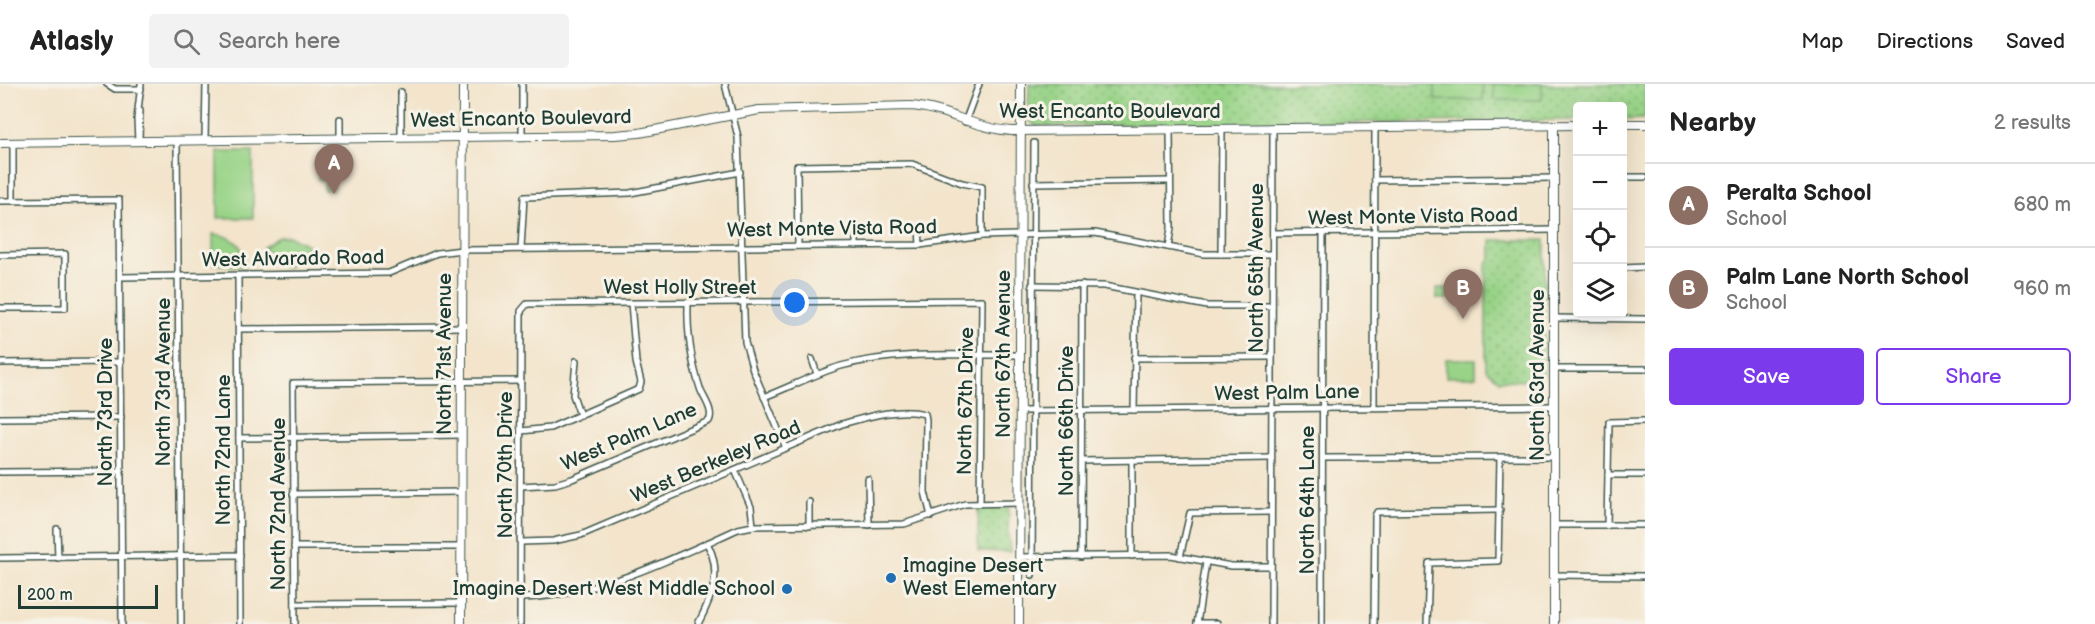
<!DOCTYPE html>
<html lang="en">
<head>
<meta charset="utf-8">
<style>
	:root { --surface:#fff; --page:#f2f2f2; --text:#222; --muted:#767676; --line:#e0e0e0; --accent:#7c3aed }
	body { margin:0; font-family:"Balsamiq Sans",sans-serif; background:var(--page); color:var(--text) }
	.controls { position:absolute; right:18px; top:18px; display:grid; overflow:hidden; border-radius:6px; box-shadow:0 6px 24px #0002 }
	.controls button { width:54px; height:54px; display:grid; place-items:center; padding:0; border:0; border-bottom:2px solid var(--line); background:var(--surface); color:var(--text); font:30px sans-serif }
	.scale { position:absolute; left:18px; bottom:15px; width:140px; box-sizing:border-box; padding-left:6px; border:3px solid #1f3d34; border-top:0; font-size:16px; line-height:21px; white-space:nowrap; color:#1f3d34; -webkit-text-stroke:4px #f7f3e8; paint-order:stroke }
	.you { position:absolute; left:795px; top:219px; width:21px; height:21px; margin:-15px; border:4px solid #fff; border-radius:50%; background:#1a73e8; box-shadow:0 0 0 9px #1a73e833 }
	.badge { display:grid; place-items:center; width:39px; height:39px; border-radius:50%; background:var(--accent); color:#fff; font-size:20px; font-weight:700 }
	.pin { position:absolute; translate:-50% -50px; filter:drop-shadow(0 2px 3px #0008) }
	.pin::after { content:''; position:absolute; top:32px; width:21px; height:18px; background:inherit; clip-path:polygon(0 0,100% 0,50% 100%) }
	.list { margin:0; padding:0; list-style:none }
	h2 { display:flex; justify-content:space-between; align-items:center; height:78px; margin:0; padding:0 24px; font-size:26px }
	h2 small { font-size:20px; font-weight:400; color:var(--muted) }
	.list li { display:grid; grid-template-columns:39px 1fr auto; gap:18px; align-items:center; box-sizing:border-box; height:84px; padding:0 24px; border-top:2px solid var(--line) }
	.list b { display:block; font-size:22px; white-space:nowrap }
	.list p { margin:0; font-size:20px; white-space:nowrap; color:var(--muted) }
	.list em { font-size:20px; font-style:normal; color:var(--muted) }
	.actions { display:flex; gap:12px; padding:18px 24px }
	.actions a { flex:1; padding:14px 0; border:2px solid var(--accent); border-radius:6px; text-align:center; font-size:21px; color:var(--accent) }
	.actions .main { background:var(--accent); color:#fff }
	.icon { flex:none; width:33px; height:33px; fill:none; stroke:currentColor; stroke-width:2; stroke-linecap:round; stroke-linejoin:round }
	.map { position:relative; flex:none; width:1645px; height:540px; overflow:hidden }
	header { display:flex; align-items:center; gap:36px; box-sizing:border-box; height:84px; padding:0 30px; background:var(--surface); border-bottom:2px solid var(--line) }
	header strong { font-size:28px }
	nav { display:flex; gap:33px; margin-inline-start:auto; font-size:21px }
	.search { width:420px; height:54px; background:var(--page); display:flex; align-items:center; gap:15px; box-sizing:border-box; padding:0 21px; border-radius:6px; color:var(--muted); font-size:22px }
	main { display:flex }
	aside { flex:1; background:var(--surface) }
	.map>svg:first-child { display:block }
</style>
</head>
<body>
<header>
<strong>Atlasly</strong>
<div class="search"><svg class="icon" aria-label="search" viewBox="0 0 24 24"><circle cx="10" cy="10" r="6"/><path d="M15 15l6 6"/></svg>Search here</div>
<nav><a>Map</a><a>Directions</a><a>Saved</a></nav>
</header>
<main>
<div class="map">
<svg width="1645" height="540" viewBox="0 0 1645 540">
	<defs>
		<pattern id="grass-dots" width="8" height="8" patternUnits="userSpaceOnUse" patternTransform="scale(1.5)"><rect width="8" height="8" fill="#98d387"/><path d="M2 2h.1M6 6h.1" fill="none" stroke="#7bac6f" stroke-width="1.8" stroke-linecap="round"/></pattern>
	</defs>
	<rect width="100%" height="100%" fill="#f7f3e8"/>
	<filter id="ink" filterUnits="userSpaceOnUse"><feTurbulence type="fractalNoise" baseFrequency=".0167" numOctaves="2"/><feDisplacementMap in="SourceGraphic" scale="12" xChannelSelector="R" yChannelSelector="G"/><feConvolveMatrix kernelMatrix="1 2 1 2 8 2 1 2 1" color-interpolation-filters="sRGB"/></filter>
	<filter id="wash" filterUnits="userSpaceOnUse"><feTurbulence type="fractalNoise" baseFrequency=".008" numOctaves="4" result="noise"/><feDisplacementMap in="SourceGraphic" scale="24" xChannelSelector="R" yChannelSelector="G"/><feGaussianBlur stdDeviation="1.35" result="paint"/><feColorMatrix in="noise" values="0 0 0 0 0 0 0 0 0 0 0 0 0 0 0 0 0 1.4 0 .05"/><feComposite in="paint" operator="in"/></filter>
	<g filter="url(#wash)">
		<rect width="100%" height="100%" fill="#f3e4cb"/>
		<!-- grass -->
		<g fill="url(#grass-dots)" stroke="#5c885e" stroke-width="1.5">
			<path d="M1029,0h616v35l-22,1 -1,-14h-44l-1,14 -542,6 -7,-6z"/>
			<path d="M326,77h11l-4,29h-9l1,-10 -7,-1v-9l8,-1z"/>
			<path d="M1491,156h54l-1,135 -7,6 -38,-1 -13,-11v-104l5,-8z"/>
			<path d="M1452,202h17l-1,17h-5l-1,-5 -25,1v-11h15z"/>
			<path d="M978,423l31,1 -1,22 2,22 -32,-1z"/>
		</g>
		<!-- garden -->
		<g fill="#98d387" stroke="#5c885e" stroke-width="1.5">
			<rect x="1435" y="0" width="48" height="16"/>
			<rect x="1494" y="0" width="48" height="16"/>
			<rect x="218" y="68" width="35" height="66"/>
			<path d="M213,150c21,2 32,11 32,33l-32,-3z"/>
			<path d="M289,152l19,9 -20,22h-4l-21,-20 16,-10z"/>
			<rect x="1446" y="275" width="30" height="18"/>
		</g>
	</g>
	<g filter="url(#ink)">
		<g fill="none" stroke-linecap="round" stroke-linejoin="round">
			<defs>
				<g id="street">
					<path d="M107,0l8,5h26"/>
					<path d="M725,0l13,53 7,205 8,28 33,78"/>
					<path d="M401,8v46"/>
					<path d="M340,35v20"/>
					<path d="M965,38l14,-38"/>
					<path d="M522,52v-52"/>
					<path d="M139,54l1,-27"/>
					<path d="M205,56l1,-56"/>
					<path d="M138,57l-1,-22 4,-35"/>
					<path d="M177,57l4,483"/>
					<path d="M1622,93h23"/>
					<path d="M1375,96l179,-2"/>
					<path d="M1033,99l137,-2"/>
					<path d="M0,117l119,-1 3,424"/>
					<path d="M13,117v-59"/>
					<path d="M856,142v20"/>
					<path d="M919,144l1,17"/>
					<path d="M1273,149l281,-3"/>
					<path d="M798,162l-1,-80 115,-2 50,19 20,4v49"/>
					<path d="M1168,163l3,-19 -1,-99"/>
					<path d="M521,165l3,-52 106,-4 110,-21"/>
					<path d="M1221,170l1,-125"/>
					<path d="M0,171l65,-1v54h-65"/>
					<path d="M1622,184l23,-1"/>
					<path d="M238,192l2,348"/>
					<path d="M120,193l269,-4 48,-20 25,-3 458,-5 62,-9 113,-3 109,21h68"/>
					<path d="M1032,201l72,1 103,20h65"/>
					<path d="M1553,234l92,1"/>
					<path d="M239,245l223,-2"/>
					<path d="M1134,274l138,-1"/>
					<path d="M812,275l5,15"/>
					<path d="M576,277l-3,34 7,20"/>
					<path d="M0,279l120,-1"/>
					<path d="M1554,285h91"/>
					<path d="M764,313c26,-10 51,-23 77,-31 57,-16 121,-10 179,-11"/>
					<path d="M1374,323l1,-280"/>
					<path d="M1134,326l2,-117"/>
					<path d="M1020,327l534,-5"/>
					<path d="M0,334l121,-1"/>
					<path d="M521,347l29,-3 89,-39 2,-7 -5,-20 -5,-59"/>
					<path d="M239,354l223,-3"/>
					<path d="M1324,374l231,-1"/>
					<path d="M1082,377l189,-3"/>
					<path d="M735,386l16,37 2,19"/>
					<path d="M0,388l121,-1"/>
					<path d="M1608,391h37"/>
					<path d="M868,395l1,46"/>
					<path d="M521,402l34,-2 17,-5 137,-58c5,-9 -4,-21 -8,-30 -10,-29 -14,-58 -13,-88"/>
					<path d="M293,410l169,-2"/>
					<path d="M809,418v24"/>
					<path d="M1554,441h91"/>
					<path d="M1607,442l2,-104 36,-1"/>
					<path d="M57,445l1,29"/>
					<path d="M521,458l32,-1 28,-6 261,-111c25,-7 56,-17 83,-10l1,6 -1,72 6,24"/>
					<path d="M294,463h167"/>
					<path d="M1132,472v-96"/>
					<path d="M1019,473l152,-2 60,11h40"/>
					<path d="M1081,473l1,-272"/>
					<path d="M1180,473l10,-44 81,-1"/>
					<path d="M0,474l240,-3"/>
					<path d="M1032,491l2,-432"/>
					<path d="M1554,491l91,1"/>
					<path d="M520,514c79,-2 147,-37 218,-69l15,-3 151,-2 61,-20 55,-1"/>
					<path d="M295,520l166,-1"/>
					<path d="M1197,539h20"/>
					<path d="M295,540l-2,-241 228,-2"/>
					<path d="M520,540l1,-313 6,-7 455,-4 -2,203"/>
					<path d="M698,540c14,-27 25,-52 9,-81"/>
					<path d="M1197,540l9,-62"/>
					<path d="M1271,540l2,-496"/>
					<path d="M1322,540l1,-391"/>
					<path d="M1374,540l1,-108 2,-4 123,-2"/>
					<path d="M1427,540l2,-61 69,-2 2,-104"/>
				</g>
				<g id="secondary">
					<path d="M1622,40h23"/>
					<path d="M0,59l615,-8 24,-2 120,-23 151,-4c36,2 65,23 102,25l566,-6"/>
					<path d="M461,540l2,-540"/>
					<path d="M1019,540l2,-540"/>
					<path d="M1554,540v-499"/>
				</g>
			</defs>
			<!-- street casing -->
			<use href="#street" stroke="#3f564b" stroke-width="8"/>
			<!-- secondary casing -->
			<use href="#secondary" stroke="#3f564b" stroke-width="10"/>
			<!-- street -->
			<use href="#street" stroke="#fff" stroke-width="5"/>
			<!-- secondary -->
			<use href="#secondary" stroke="#fff" stroke-width="8"/>
		</g>
	</g>
	<!-- markers -->
	<g fill="#1f6fb2" stroke="#f7f3e8" stroke-width="2">
		<circle cx="891" cy="494" r="6"/>
		<circle cx="787" cy="505" r="6"/>
	</g>
	<g text-anchor="middle" dominant-baseline="central" stroke-width="6" stroke-linejoin="round" paint-order="stroke">
		<!-- street labels -->
		<g font-size="20" fill="#1f3d34" stroke="#f7f3e8">
			<text x="1110" y="28">West Encanto Boulevard</text>
			<text transform="translate(521 35) rotate(-1)">West Encanto Boulevard</text>
			<text transform="translate(1413 133) rotate(-1)">West Monte Vista Road</text>
			<text transform="translate(832 145) rotate(-1)">West Monte Vista Road</text>
			<text transform="translate(293 175) rotate(-1)">West Alvarado Road</text>
			<text transform="translate(1257 184) rotate(-90)">North 65th Avenue</text>
			<text x="680" y="204">West Holly Street</text>
			<text transform="translate(445 270) rotate(-90)">North 71st Avenue</text>
			<text transform="translate(1004 270) rotate(-90)">North 67th Avenue</text>
			<text transform="translate(1538 291) rotate(-90)">North 63rd Avenue</text>
			<text transform="translate(164 298) rotate(-90)">North 73rd Avenue</text>
			<text transform="translate(1287 309) rotate(-1)">West Palm Lane</text>
			<text transform="translate(966 317) rotate(-89)">North 67th Drive</text>
			<text transform="translate(106 328) rotate(-90)">North 73rd Drive</text>
			<text transform="translate(1067 337) rotate(-90)">North 66th Drive</text>
			<text transform="translate(629 353) rotate(-23)">West Palm Lane</text>
			<text transform="translate(224 366) rotate(-90)">North 72nd Lane</text>
			<text transform="translate(716 378) rotate(-23)">West Berkeley Road</text>
			<text transform="translate(506 381) rotate(-90)">North 70th Drive</text>
			<text transform="translate(1308 416) rotate(-90)">North 64th Lane</text>
			<text transform="translate(279 420) rotate(-90)">North 72nd Avenue</text>
		</g>
		<!-- poi labels -->
		<g font-size="20" fill="#1f3d34" stroke="#f7f3e8" text-anchor="start">
			<text x="903" y="482">Imagine Desert<tspan x="903" dy="23">West Elementary</tspan></text>
			<text x="775" y="505" text-anchor="end">Imagine Desert West Middle School</text>
		</g>
	</g>
</svg>
<div class="controls">
<button>+</button>
<button>−</button>
<button><svg class="icon" aria-label="locate" viewBox="0 0 24 24"><circle cx="12" cy="12" r="6"/><path d="M12 2v4M12 18v4M2 12h4M18 12h4"/></svg></button>
<button><svg class="icon" aria-label="layers" viewBox="0 0 24 24"><path d="M12 4l9 5-9 5-9-5zM3 14l9 5 9-5"/></svg></button>
</div>
<div class="scale">200 m</div>
<div class="you"></div>
<div class="pin badge" style="left:334px;top:110px;background:#8d6e63">A</div>
<div class="pin badge" style="left:1463px;top:235px;background:#8d6e63">B</div>
</div>
<aside>
<h2>Nearby<small>2 results</small></h2>
<ul class="list">
<li><span class="badge" style="background:#8d6e63">A</span><div><b>Peralta School</b><p>School</p></div><em>680 m</em></li>
<li><span class="badge" style="background:#8d6e63">B</span><div><b>Palm Lane North School</b><p>School</p></div><em>960 m</em></li>
</ul>
<div class="actions"><a class="main">Save</a><a>Share</a></div>
</aside>
</main>
</body>
</html>
